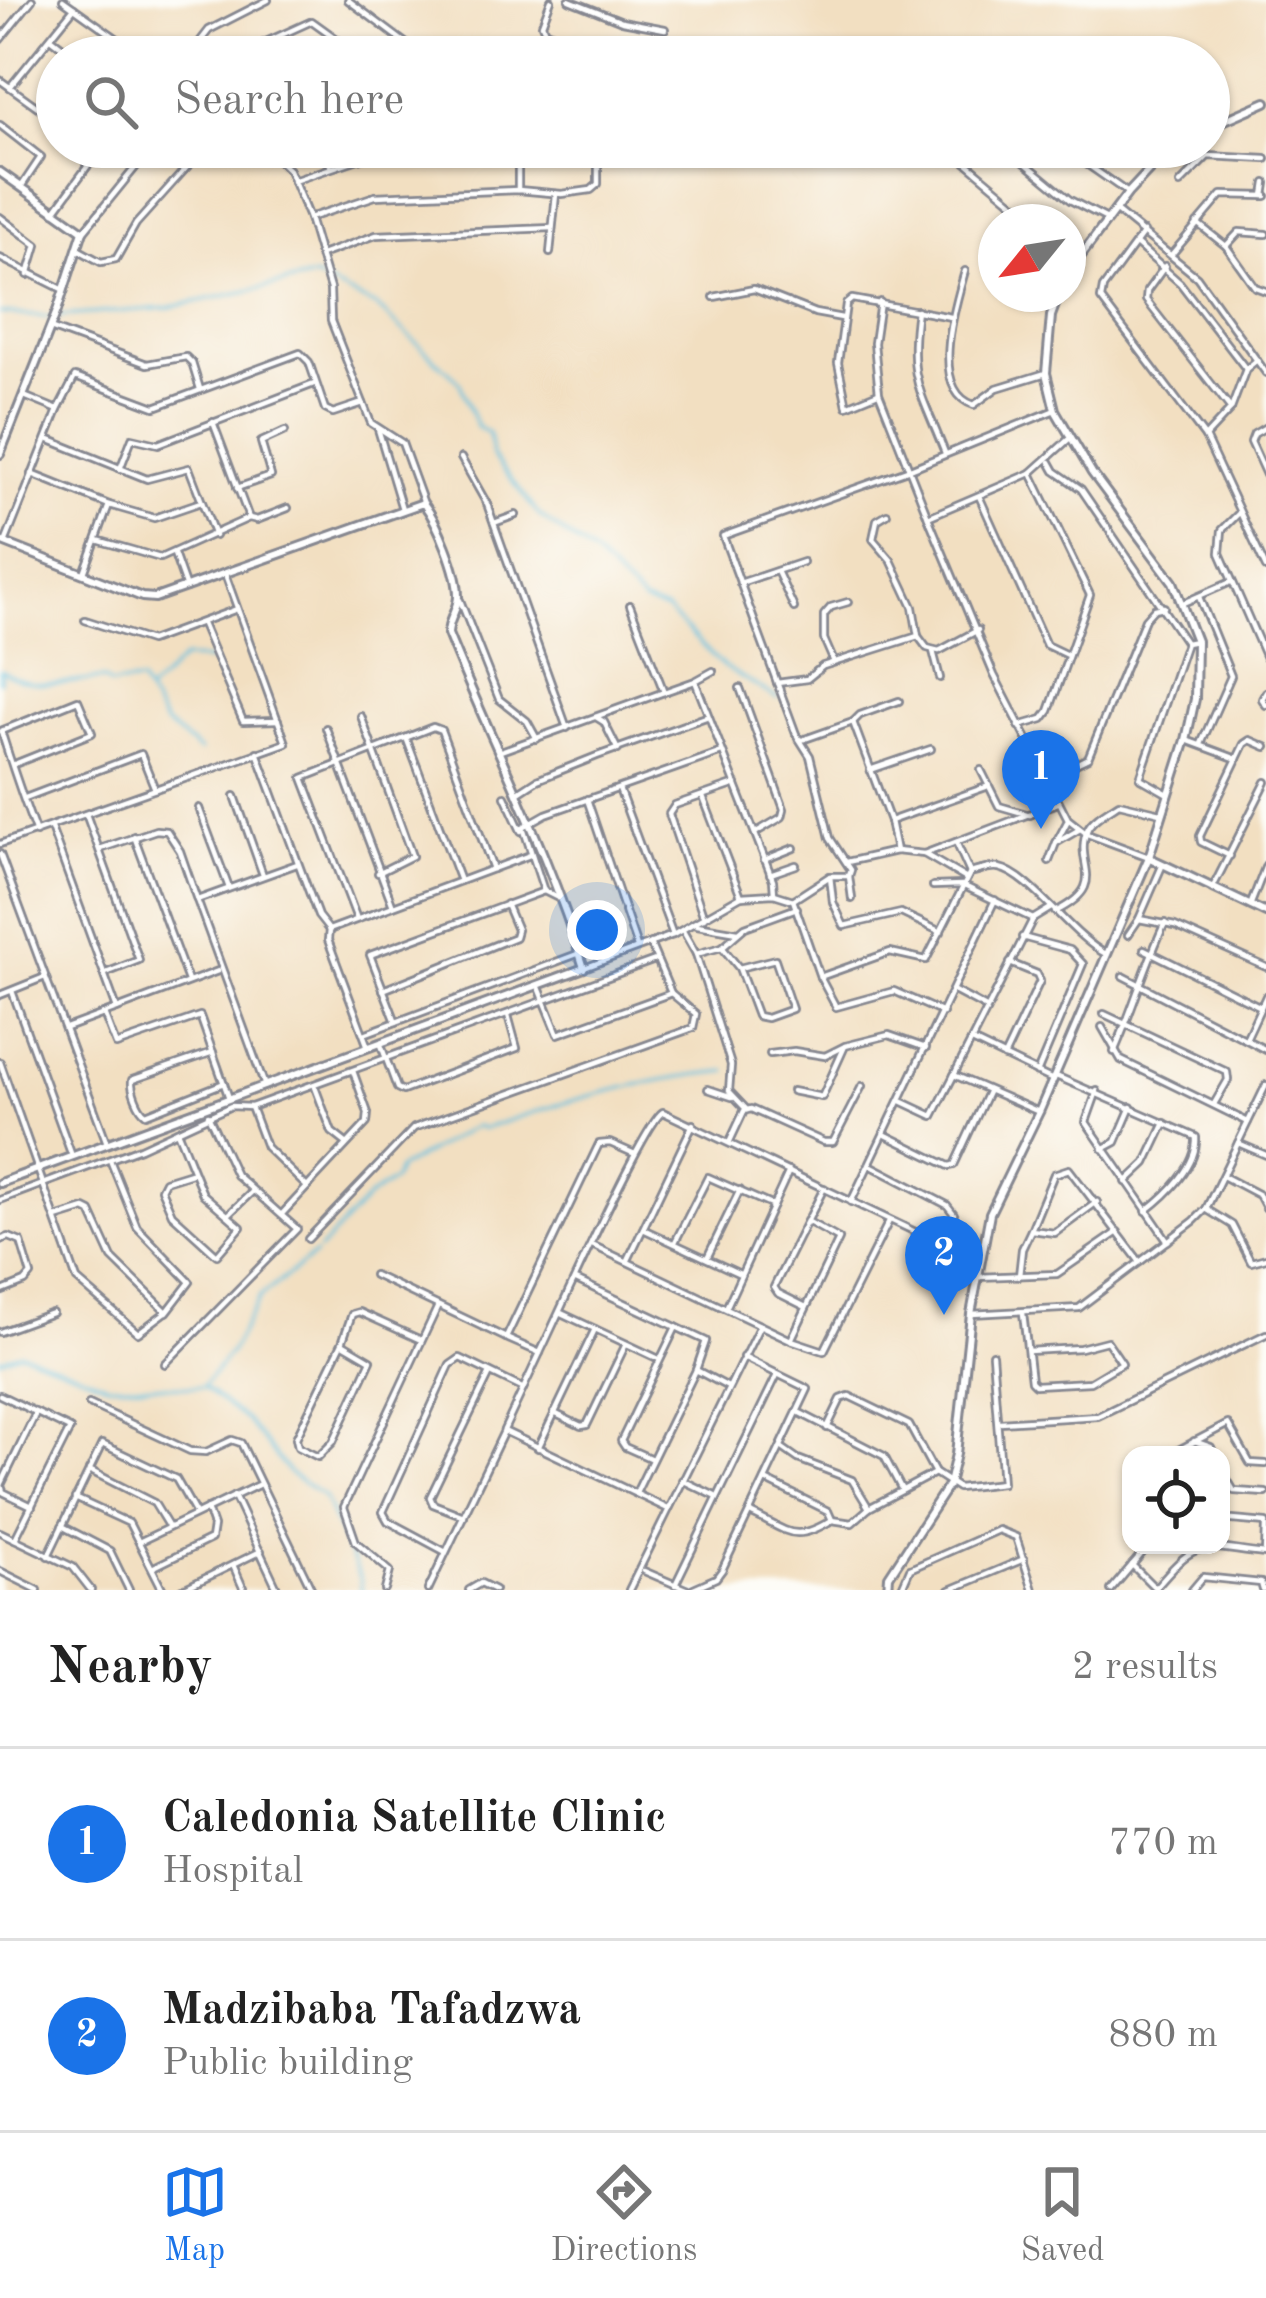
<!DOCTYPE html>
<html lang="en">
<head>
<meta charset="utf-8">
<style>
	:root { --surface:#fff; --page:#f2f2f2; --text:#222; --muted:#767676; --line:#e0e0e0; --accent:#1a73e8 }
	body { margin:0; font-family:"Old Standard TT",serif; background:var(--page); color:var(--text) }
	.controls { position:absolute; right:36px; bottom:36px; display:grid; overflow:hidden; border-radius:24px; box-shadow:0 3px 9px #0004 }
	.controls button { width:108px; height:108px; display:grid; place-items:center; padding:0; border:0; border-bottom:3px solid var(--line); background:var(--surface); color:var(--text); font:60px sans-serif }
	.compass { position:absolute; left:978px; top:204px; width:108px; height:108px; border-radius:50%; background:var(--surface); box-shadow:0 3px 9px #0004; rotate:240deg }
	.you { position:absolute; left:597px; top:930px; width:42px; height:42px; margin:-30px; border:9px solid #fff; border-radius:50%; background:#1a73e8; box-shadow:0 0 0 18px #1a73e833 }
	.badge { display:grid; place-items:center; width:78px; height:78px; border-radius:50%; background:var(--accent); color:#fff; font-size:39px; font-weight:700 }
	.pin { position:absolute; translate:-50% -99px; filter:drop-shadow(0 3px 6px #0008) }
	.pin::after { content:''; position:absolute; top:63px; width:42px; height:36px; background:inherit; clip-path:polygon(0 0,100% 0,50% 100%) }
	.list { margin:0; padding:0; list-style:none }
	h2 { display:flex; justify-content:space-between; align-items:center; height:156px; margin:0; padding:0 48px; font-size:51px }
	h2 small { font-size:39px; font-weight:400; color:var(--muted) }
	.list li { display:grid; grid-template-columns:78px 1fr auto; gap:36px; align-items:center; box-sizing:border-box; height:192px; padding:0 48px; border-top:3px solid var(--line) }
	.list b { display:block; font-size:45px; white-space:nowrap }
	.list p { margin:0; font-size:39px; white-space:nowrap; color:var(--muted) }
	.list em { font-size:39px; font-style:normal; color:var(--muted) }
	.icon { flex:none; width:66px; height:66px; fill:none; stroke:currentColor; stroke-width:2; stroke-linecap:round; stroke-linejoin:round }
	.map { position:relative; flex:none; width:1266px; height:1590px; overflow:hidden }
	.search { position:absolute; background:var(--surface); box-shadow:0 3px 9px #0004; left:36px; right:36px; top:36px; height:132px; display:flex; align-items:center; gap:30px; box-sizing:border-box; padding:0 42px; border-radius:66px; color:var(--muted); font-size:45px }
	.sheet { height:540px; background:var(--surface) }
	nav { display:flex; justify-content:space-around; align-items:center; box-sizing:border-box; height:168px; border-top:3px solid var(--line); background:var(--surface); font-size:33px; color:var(--muted) }
	nav a { display:grid; justify-items:center; gap:6px }
	nav .on { color:var(--accent) }
	.map>svg:first-child { display:block }
</style>
</head>
<body>
<div class="map">
<svg width="1266" height="1590" viewBox="0 0 1266 1590">
	<rect width="100%" height="100%" fill="#fdfcf7"/>
	<filter id="ink" filterUnits="userSpaceOnUse"><feTurbulence type="fractalNoise" baseFrequency=".00833" numOctaves="2"/><feDisplacementMap in="SourceGraphic" scale="24" xChannelSelector="R" yChannelSelector="G"/><feConvolveMatrix kernelMatrix="1 2 1 2 8 2 1 2 1" color-interpolation-filters="sRGB"/></filter>
	<filter id="wash" filterUnits="userSpaceOnUse"><feTurbulence type="fractalNoise" baseFrequency=".004" numOctaves="4" result="noise"/><feDisplacementMap in="SourceGraphic" scale="48" xChannelSelector="R" yChannelSelector="G"/><feGaussianBlur stdDeviation="2.7" result="paint"/><feColorMatrix in="noise" values="0 0 0 0 0 0 0 0 0 0 0 0 0 0 0 0 0 1.4 0 .05"/><feComposite in="paint" operator="in"/></filter>
	<g filter="url(#wash)">
		<rect width="100%" height="100%" fill="#f2dfc1"/>
		<g fill="none" stroke-linecap="round" stroke-linejoin="round">
			<!-- stream -->
			<g stroke="#61c0df" stroke-width="3">
				<path d="M0,313l47,4 120,-9 147,-31 62,29 81,73"/>
				<path d="M459,381l18,46 12,6 3,23 48,60 54,39 50,48 22,7 58,57 53,31"/>
				<path d="M0,682l1,-12c35,23 63,11 103,9l6,6 30,-3 25,42 35,27"/>
				<path d="M149,691l34,-32 28,1"/>
				<path d="M319,1250l50,-53 25,-17 4,-11 77,-43 8,3c81,-28 159,-50 244,-58"/>
				<path d="M0,1359l21,-7 87,32 93,3"/>
				<path d="M204,1385l27,-34 29,-54 55,-43"/>
				<path d="M203,1387l43,33 44,54 34,23 36,82 1,11"/>
			</g>
		</g>
	</g>
	<g filter="url(#ink)">
		<g fill="none" stroke-linecap="round" stroke-linejoin="round">
			<defs>
				<g id="minor">
					<path d="M63,0l80,57"/>
					<path d="M348,0l76,57"/>
					<path d="M551,0l-9,24 3,7 72,26"/>
					<path d="M569,0l53,21 43,8"/>
					<path d="M51,38l25,19"/>
					<path d="M0,40l32,-40"/>
					<path d="M196,47l14,10"/>
					<path d="M188,57l21,-27 59,-30"/>
					<path d="M233,57l79,-36 50,36"/>
					<path d="M0,80l57,41"/>
					<path d="M10,87l64,-79"/>
					<path d="M41,106l16,-18"/>
					<path d="M0,125l41,32 -20,30"/>
					<path d="M264,147l25,23 20,48 21,71 1,32 40,102 31,20 21,58"/>
					<path d="M322,147l9,20"/>
					<path d="M507,147l11,14v29"/>
					<path d="M948,147l89,75"/>
					<path d="M1006,147l64,53 37,19"/>
					<path d="M1062,147l66,46"/>
					<path d="M293,181l74,-25 105,-1 14,-1 9,-7"/>
					<path d="M1180,184l28,-28 58,3"/>
					<path d="M1264,196l2,-13"/>
					<path d="M1116,211l81,66 69,96"/>
					<path d="M54,212l44,-60 -6,-5"/>
					<path d="M0,217l37,28 -9,30"/>
					<path d="M309,218l66,-22 143,-6 44,4 29,-4 7,-6v-37"/>
					<path d="M1197,223l29,23 29,41 11,4"/>
					<path d="M84,231l68,-84"/>
					<path d="M1144,232l-41,56 -2,11 104,138 61,131"/>
					<path d="M1068,243l12,11"/>
					<path d="M1136,244l44,39 66,86"/>
					<path d="M1226,246l13,-14 27,2"/>
					<path d="M79,250l22,12 15,-3 20,-35 69,-77"/>
					<path d="M550,253l6,-59"/>
					<path d="M1172,254l50,-59 44,1"/>
					<path d="M321,255l55,-20 176,-7"/>
					<path d="M0,258l64,32"/>
					<path d="M1165,266l-18,25 -1,9 85,109"/>
					<path d="M965,271c-9,32 -37,119 9,134l23,-17 49,-15"/>
					<path d="M714,297l40,-8 61,24 27,5"/>
					<path d="M880,302l-6,41 5,50 49,124 103,-44 39,-35"/>
					<path d="M917,310c-10,70 4,81 28,143"/>
					<path d="M50,328l97,36 39,-7 6,6 8,26"/>
					<path d="M878,393l-31,13 -9,-43 8,-59 6,-5 99,18"/>
					<path d="M24,396l34,14"/>
					<path d="M213,422l36,96"/>
					<path d="M1266,427l-12,7 -3,8 15,33"/>
					<path d="M378,429l24,80"/>
					<path d="M1205,437l26,-28 15,-40 11,-9"/>
					<path d="M50,440l97,39 42,-11 26,68"/>
					<path d="M461,458l26,46 80,224"/>
					<path d="M1050,462l5,9 26,18 105,154"/>
					<path d="M120,469l12,-31 26,6 156,-60"/>
					<path d="M32,474l77,31 -25,68"/>
					<path d="M237,488l34,-12 -10,-34 24,-11"/>
					<path d="M979,496l67,149 21,10"/>
					<path d="M109,505l45,13 47,-16"/>
					<path d="M1239,513l-17,17 -2,23 46,105"/>
					<path d="M928,517l66,158 74,144 19,15 62,23"/>
					<path d="M494,523l22,-8"/>
					<path d="M97,540l63,18 89,-40 8,2 31,-12"/>
					<path d="M5,543l53,-133 17,-33 80,30 145,-54 9,9 16,47 8,4 30,-10"/>
					<path d="M174,554l12,34"/>
					<path d="M777,571l17,37"/>
					<path d="M740,583l63,-21"/>
					<path d="M1199,597l32,79 -30,68"/>
					<path d="M460,600l39,99 28,22 10,18"/>
					<path d="M1183,603l48,-21"/>
					<path d="M85,620l65,21 87,-32"/>
					<path d="M202,624l41,97 35,-1"/>
					<path d="M918,636l9,12 12,3 39,-21"/>
					<path d="M933,651l7,27"/>
					<path d="M834,662l-10,-23v-24l7,-8 17,-5"/>
					<path d="M695,681l18,-10"/>
					<path d="M777,683l30,-4 16,-13 95,-30 -5,-29 -22,-47 -18,-21 4,-19 10,-6"/>
					<path d="M740,688l44,121 -2,8 -27,16"/>
					<path d="M664,692l31,-11 78,199 1,14"/>
					<path d="M1266,692l-4,7 4,6"/>
					<path d="M361,716l51,140 -34,17"/>
					<path d="M596,717l8,5 14,28"/>
					<path d="M853,722l7,-7 39,-14"/>
					<path d="M1019,726l24,-7 6,-8 41,-116 -59,-122"/>
					<path d="M326,728l67,178"/>
					<path d="M407,740l53,141"/>
					<path d="M802,740l51,-18 37,99 6,30"/>
					<path d="M1186,740l51,19"/>
					<path d="M257,752l61,164 11,14 201,-75"/>
					<path d="M498,752l166,-60 -34,-87"/>
					<path d="M12,765l80,-32 -14,-33 -77,31c11,35 22,68 35,102"/>
					<path d="M870,770l61,-21"/>
					<path d="M981,770l18,36 31,9"/>
					<path d="M1045,779l43,-21 57,-139 9,-10 10,-2"/>
					<path d="M619,789l54,146"/>
					<path d="M517,793l20,-13 60,-24 109,-39"/>
					<path d="M1168,794l-28,-16 46,-135 10,-2"/>
					<path d="M235,796l28,79"/>
					<path d="M505,796l16,35"/>
					<path d="M703,797l38,99"/>
					<path d="M25,798l116,-44 14,35"/>
					<path d="M587,799l50,148"/>
					<path d="M199,808l30,80"/>
					<path d="M86,814l53,146 -33,13"/>
					<path d="M890,821l96,-34"/>
					<path d="M51,828l66,181 -51,19"/>
					<path d="M134,836l54,145"/>
					<path d="M956,842l14,31"/>
					<path d="M1056,843l11,-21"/>
					<path d="M0,844l286,-101 -61,-169"/>
					<path d="M100,849l56,-19 11,1 13,20 17,49 100,-36"/>
					<path d="M0,854l107,289"/>
					<path d="M924,854l41,24"/>
					<path d="M1230,856l-29,-14 -1,-6 44,-92 6,-4 16,7"/>
					<path d="M764,860l30,-12"/>
					<path d="M1049,861l7,-18 24,-14"/>
					<path d="M847,862l49,-11 28,3 134,-51"/>
					<path d="M770,874l26,-9"/>
					<path d="M830,876l3,26 11,24 57,-13 40,19"/>
					<path d="M849,876l3,23"/>
					<path d="M933,886l29,-1 71,34 18,-11"/>
					<path d="M1212,889l54,-107"/>
					<path d="M560,899l-16,-8 -21,-64 23,-13 176,-62"/>
					<path d="M197,900l68,186"/>
					<path d="M793,900l37,-24h19l2,-6 -21,-32 -20,-82 -14,-22 -73,-198 187,-67 145,-59"/>
					<path d="M1250,906l16,-41"/>
					<path d="M1055,912c58,-29 16,-47 33,-84 5,-10 22,-19 31,-25l42,10"/>
					<path d="M704,918l-35,-104 6,-9 61,-21"/>
					<path d="M357,919l-54,-141 130,-51 8,3 52,139"/>
					<path d="M1033,919l-79,156 85,37"/>
					<path d="M1139,919l36,7 91,41"/>
					<path d="M697,925l41,7"/>
					<path d="M329,930l-1,10 40,107"/>
					<path d="M683,931l13,23 26,-7 23,-20 52,-19"/>
					<path d="M1128,935l11,-16 24,-55"/>
					<path d="M1022,937l48,13 13,14 -46,109"/>
					<path d="M722,947l17,21 18,48 10,2 25,-9 -17,-50 -36,9"/>
					<path d="M1144,949l117,58"/>
					<path d="M696,954l35,111 -2,26 17,18"/>
					<path d="M584,968l89,-33 68,-39 33,-2 19,6 27,77 16,30 58,-16 49,22"/>
					<path d="M1123,976l143,74"/>
					<path d="M820,977l70,-25 36,8 44,-87c9,-2 20,-7 29,-5 31,6 73,69 107,86"/>
					<path d="M538,985l20,49 108,-39 5,-2 -21,-50"/>
					<path d="M383,990l132,-53 2,-7 -11,-26"/>
					<path d="M12,991l60,165"/>
					<path d="M954,991l32,17"/>
					<path d="M0,995l45,-18"/>
					<path d="M117,1009l101,-38"/>
					<path d="M104,1014l12,31 84,-29 29,82"/>
					<path d="M1104,1014l123,58 1,8 -14,24"/>
					<path d="M396,1022l-26,-67 174,-64"/>
					<path d="M1102,1027l19,33 127,62"/>
					<path d="M364,1034l216,-81"/>
					<path d="M1246,1039l20,-43"/>
					<path d="M972,1041l81,39"/>
					<path d="M381,1045l16,43 6,3 114,-43 -9,-33"/>
					<path d="M213,1052l-81,28c-1,9 6,29 14,34l78,-31"/>
					<path d="M1114,1052c19,-43 31,-87 51,-129"/>
					<path d="M770,1054l24,-3 31,5 20,-10"/>
					<path d="M1004,1057l36,-76 -3,-7 -27,-11"/>
					<path d="M0,1062l77,218 61,53 28,-21"/>
					<path d="M1056,1076l140,61c2,29 -29,58 -50,74"/>
					<path d="M315,1087l17,45 14,11"/>
					<path d="M708,1089l24,8"/>
					<path d="M792,1091l30,6 23,-51 44,-11 37,13"/>
					<path d="M1097,1091l-11,31 82,119"/>
					<path d="M901,1101l32,15 21,-41"/>
					<path d="M251,1107l15,40 41,40"/>
					<path d="M177,1131c9,21 17,42 26,63l38,33 -24,28 -45,-41 -11,-25 4,-8 29,-9"/>
					<path d="M886,1135l63,31 5,-1 34,-73"/>
					<path d="M730,1141l14,-30 7,-2 73,33h9l29,-56"/>
					<path d="M1238,1143l28,12"/>
					<path d="M1103,1149l13,-7 15,-35"/>
					<path d="M635,1154l-25,-11 -11,1 -93,194 34,15c17,-35 104,-231 123,-241l263,125 54,18"/>
					<path d="M870,1165l77,40 7,9 -14,28"/>
					<path d="M1223,1176l36,19 7,13"/>
					<path d="M1126,1182l20,-19 19,-40"/>
					<path d="M0,1200l140,-52 91,-42 20,1 404,-147"/>
					<path d="M851,1202l144,-302"/>
					<path d="M1097,1202l-42,31 -24,-3 23,-56 15,-5 71,93"/>
					<path d="M1206,1209l26,16 19,37 15,-4"/>
					<path d="M282,1214l85,-91 1,-10 -15,-42"/>
					<path d="M228,1215l25,-24"/>
					<path d="M56,1218l29,-9 6,3 21,46 55,54 23,-30 -53,-55 -27,-67"/>
					<path d="M808,1220l16,-32"/>
					<path d="M643,1229l97,45"/>
					<path d="M308,1239l106,-111 279,-100 3,-14 -25,-21"/>
					<path d="M0,1240l9,-3 12,5 10,33 -6,7 -25,10"/>
					<path d="M675,1242l33,-65 65,29"/>
					<path d="M592,1245l199,95 33,11 65,-130"/>
					<path d="M707,1258l33,-68"/>
					<path d="M628,1260l65,-136"/>
					<path d="M374,1275l132,63"/>
					<path d="M1019,1276l3,-27 9,-19"/>
					<path d="M977,1277l80,-3 61,-42"/>
					<path d="M576,1280l100,47"/>
					<path d="M726,1308l63,-137"/>
					<path d="M561,1313l98,46"/>
					<path d="M1023,1313l8,68 4,4 55,-3 32,-19 -15,-22 -27,7 -52,3"/>
					<path d="M971,1314l108,-6 115,-87 12,-12 60,-124"/>
					<path d="M0,1332l52,-19"/>
					<path d="M791,1340l48,-101 -32,-18 -33,66 4,6 28,14"/>
					<path d="M342,1343l-46,95 2,9 20,10 15,-15 38,-82 -29,-17 10,-29 7,-2 62,28"/>
					<path d="M165,1364l132,-135 -61,-54 -28,-60"/>
					<path d="M0,1395l70,34 -55,110"/>
					<path d="M89,1404l101,47 16,1 26,-12 9,3 71,147"/>
					<path d="M554,1413l27,13 6,-1 39,-81"/>
					<path d="M800,1413l84,43 18,34"/>
					<path d="M1000,1422l98,-6 168,-82"/>
					<path d="M827,1428l14,-29 8,-3 60,29 26,48"/>
					<path d="M504,1430l36,-77"/>
					<path d="M1194,1441l17,6 3,8"/>
					<path d="M781,1447l17,12 54,21 17,28 -17,15 -20,-3"/>
					<path d="M538,1448l57,-119"/>
					<path d="M1169,1455l59,-31 22,39 16,1"/>
					<path d="M652,1459l-27,-12 -4,-6 55,-114 30,14 -10,29"/>
					<path d="M1221,1469l13,22 32,2"/>
					<path d="M89,1470l65,33 14,23"/>
					<path d="M682,1480l33,16"/>
					<path d="M636,1493l60,-123 32,17"/>
					<path d="M234,1496l44,94"/>
					<path d="M75,1498l54,25 34,67"/>
					<path d="M32,1506l-29,-14 -2,-7 35,-72"/>
					<path d="M869,1508l66,-35 23,15 44,-5 -10,-129"/>
					<path d="M750,1513c39,18 43,31 82,7l-4,-9 -63,-31"/>
					<path d="M464,1516l-31,-12 -3,-7 60,-124"/>
					<path d="M1221,1519l45,4"/>
					<path d="M62,1526l48,25 19,39"/>
					<path d="M0,1532l73,35 18,23"/>
					<path d="M141,1541l119,-57"/>
					<path d="M444,1551l-56,-30 -5,-9 67,-147 10,-7 62,30"/>
					<path d="M48,1556l54,-112 74,35 20,35"/>
					<path d="M233,1565l11,25"/>
					<path d="M1132,1565l21,21"/>
					<path d="M154,1567l57,-28 2,-13 -6,-17"/>
					<path d="M0,1571l38,19"/>
					<path d="M644,1571l44,19"/>
					<path d="M675,1585l102,-210"/>
					<path d="M1155,1588c45,-53 44,-41 110,-34l1,-28"/>
					<path d="M181,1590l80,-39"/>
					<path d="M385,1590l5,-19 -34,-29 -12,-35 94,-201"/>
					<path d="M428,1590l76,-159 164,78"/>
					<path d="M469,1590l12,-7 14,7"/>
					<path d="M629,1590l131,-265"/>
					<path d="M689,1590l27,-12 6,-8 86,-181 -65,-32"/>
					<path d="M901,1590l9,-21 88,-39 18,7 17,53"/>
					<path d="M950,1590l74,-31"/>
					<path d="M1111,1590l38,-45"/>
					<path d="M1192,1590l11,-13 58,6 2,7"/>
				</g>
				<g id="tertiary">
					<path d="M1209,127l57,-25"/>
					<path d="M0,172l83,59 -26,80 -57,143"/>
					<path d="M1068,273l60,-80 43,-46"/>
					<path d="M0,541l142,56 13,1 268,-95c15,19 35,69 35,93 0,14 -10,23 -10,38 45,112 101,218 136,334l-584,215"/>
					<path d="M1150,858l116,55"/>
					<path d="M888,1590l1,-14 60,-92 7,-30 15,-140 19,-101 49,-101 110,-255 37,-117 9,-41 1,-58 -23,-59 -81,-109 -37,-63 -9,-37 5,-57 8,-22"/>
				</g>
			</defs>
			<!-- minor casing -->
			<use href="#minor" stroke="#868790" stroke-width="10"/>
			<!-- tertiary casing -->
			<use href="#tertiary" stroke="#868790" stroke-width="12"/>
			<!-- minor -->
			<use href="#minor" stroke="#fff" stroke-width="4.5"/>
			<!-- tertiary -->
			<use href="#tertiary" stroke="#fff" stroke-width="6"/>
		</g>
	</g>
</svg>
<div class="controls">
<button><svg class="icon" aria-label="locate" viewBox="0 0 24 24"><circle cx="12" cy="12" r="6"/><path d="M12 2v4M12 18v4M2 12h4M18 12h4"/></svg></button>
</div>
<svg class="compass" viewBox="-18 -18 36 36"><path d="M0-13l5 13h-10z" fill="#e53935"/><path d="M0 13l5-13h-10z" fill="#767676"/></svg>
<div class="you"></div>
<div class="pin badge" style="left:1041px;top:829px">1</div>
<div class="pin badge" style="left:944px;top:1315px">2</div>
<div class="search"><svg class="icon" aria-label="search" viewBox="0 0 24 24"><circle cx="10" cy="10" r="6"/><path d="M15 15l6 6"/></svg>Search here</div>
</div>
<section class="sheet">
<h2>Nearby<small>2 results</small></h2>
<ul class="list">
<li><span class="badge">1</span><div><b>Caledonia Satellite Clinic</b><p>Hospital</p></div><em>770 m</em></li>
<li><span class="badge">2</span><div><b>Madzibaba Tafadzwa</b><p>Public building</p></div><em>880 m</em></li>
</ul>
</section>
<nav>
<a class="on"><svg class="icon" aria-label="map" viewBox="0 0 24 24"><path d="M3 6l6-2 6 2 6-2v14l-6 2-6-2-6 2zM9 4v14M15 6v14"/></svg>Map</a>
<a><svg class="icon" aria-label="directions" viewBox="0 0 24 24"><path d="M12 3l9 9-9 9-9-9zM9 14v-3h6M13 9l2 2-2 2"/></svg>Directions</a>
<a><svg class="icon" aria-label="saved" viewBox="0 0 24 24"><path d="M7 4h10v16l-5-4-5 4z"/></svg>Saved</a>
</nav>
</body>
</html>
